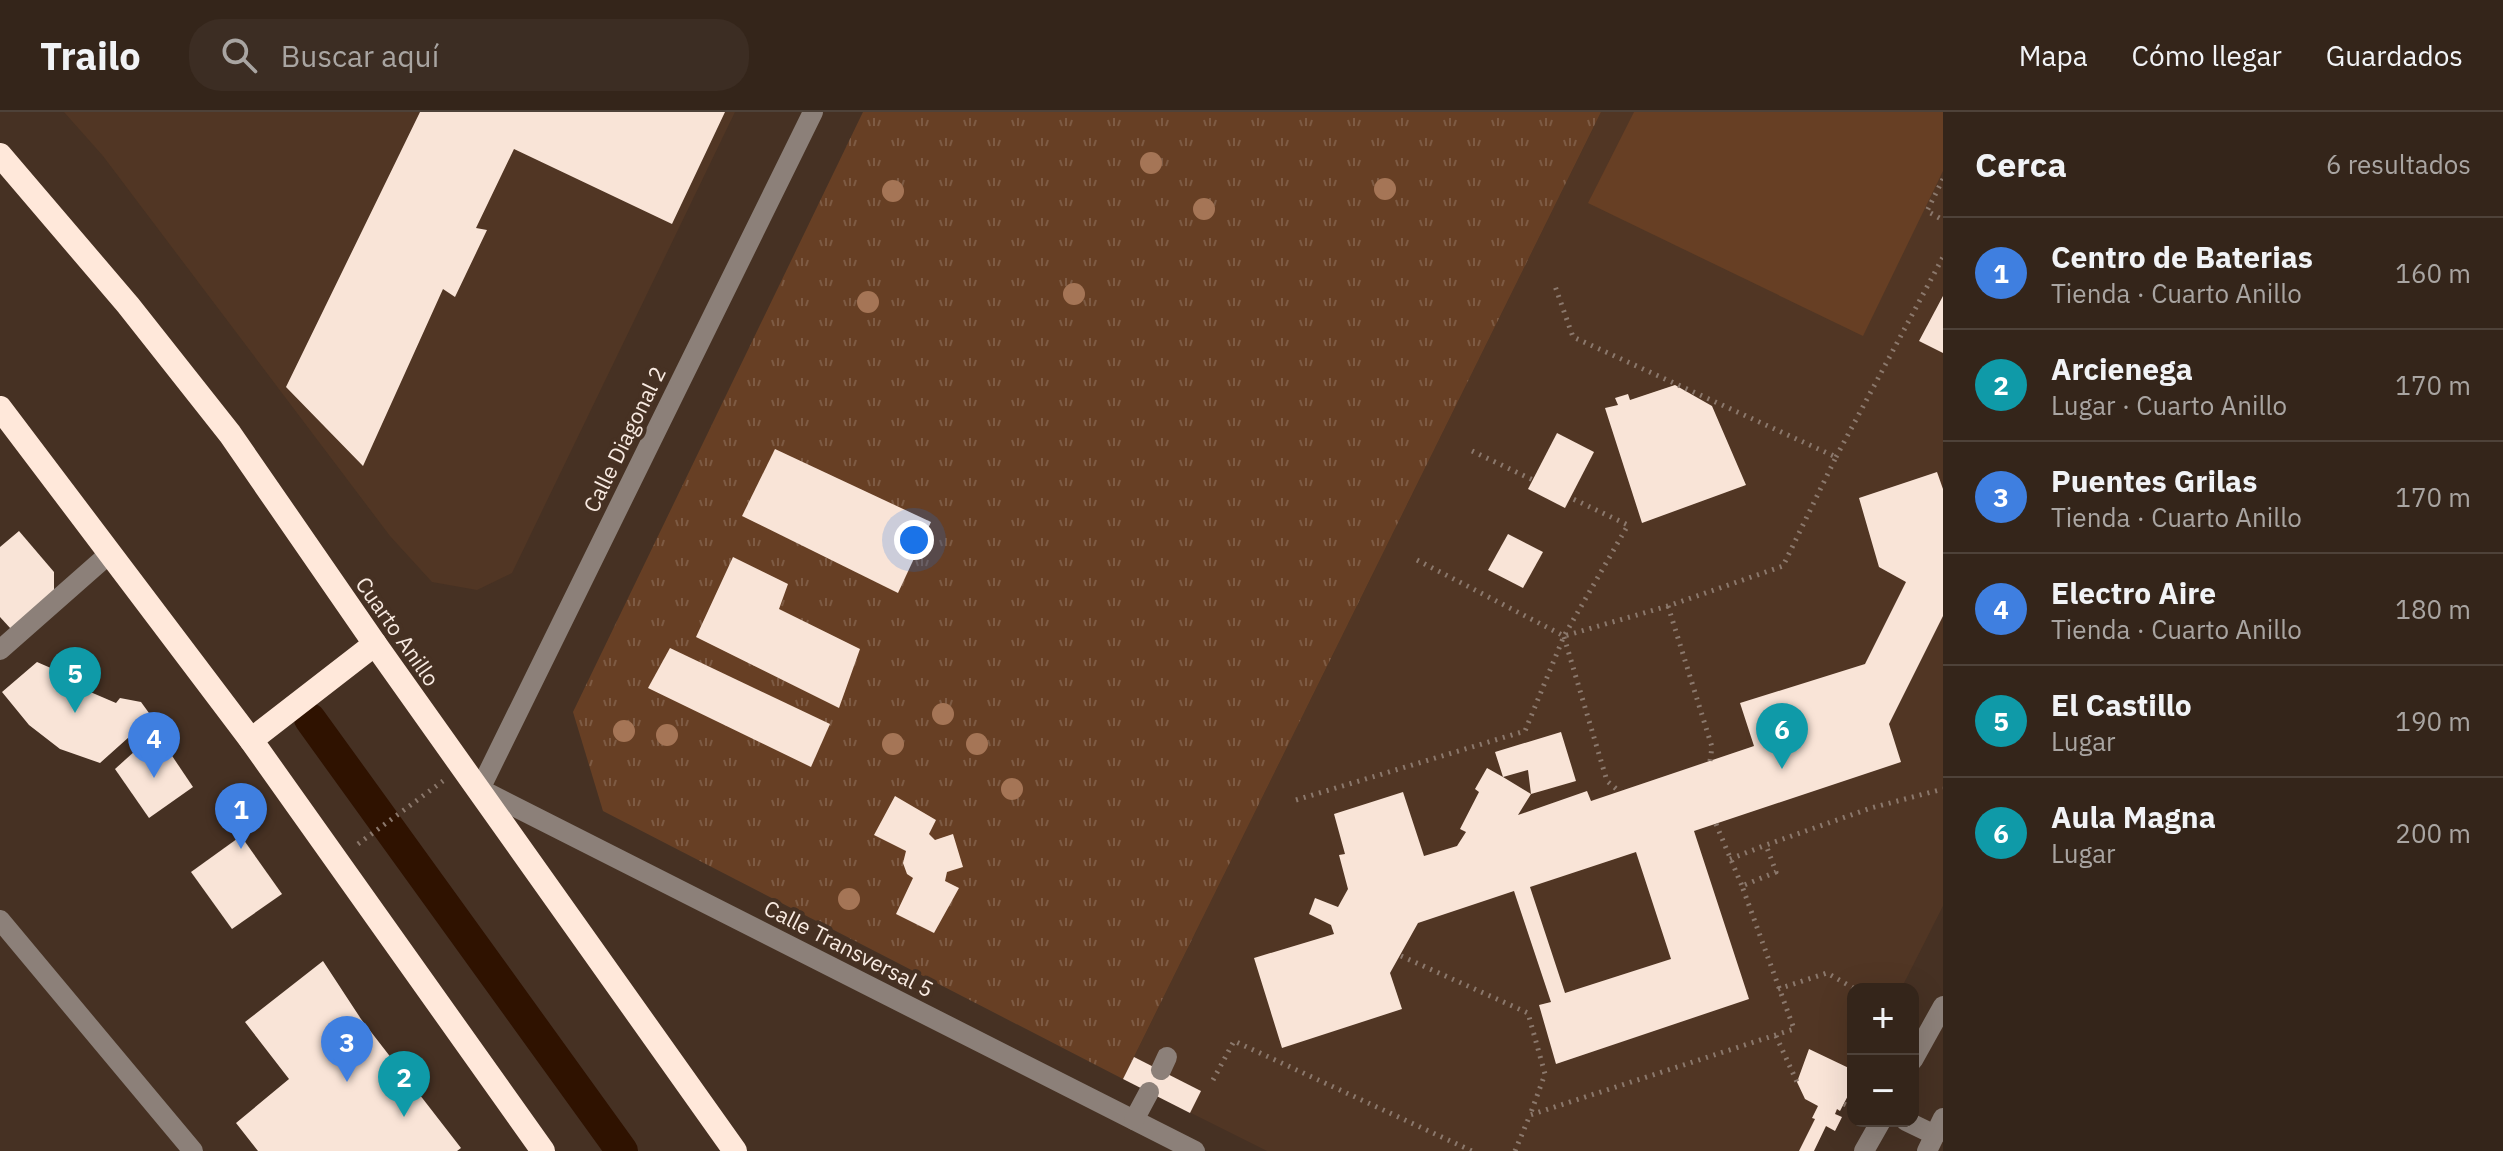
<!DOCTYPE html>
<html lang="es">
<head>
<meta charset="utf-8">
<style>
	:root { --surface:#34251a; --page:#3c2d23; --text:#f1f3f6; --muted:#a9a5a2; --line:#4e4239; --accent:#ea580c }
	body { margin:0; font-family:"IBM Plex Sans",sans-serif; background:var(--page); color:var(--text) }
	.controls { position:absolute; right:24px; bottom:24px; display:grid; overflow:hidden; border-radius:16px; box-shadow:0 8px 32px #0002 }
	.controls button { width:72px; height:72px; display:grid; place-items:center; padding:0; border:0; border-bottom:2px solid var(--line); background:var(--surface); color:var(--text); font:40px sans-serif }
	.you { position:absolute; left:914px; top:428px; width:28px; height:28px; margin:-20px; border:6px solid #fff; border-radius:50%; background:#1a73e8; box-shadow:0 0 0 12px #1a73e833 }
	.badge { display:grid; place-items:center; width:52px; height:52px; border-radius:50%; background:var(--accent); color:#fff; font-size:26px; font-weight:700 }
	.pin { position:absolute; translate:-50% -66px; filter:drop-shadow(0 2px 4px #0008) }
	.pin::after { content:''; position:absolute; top:42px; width:28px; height:24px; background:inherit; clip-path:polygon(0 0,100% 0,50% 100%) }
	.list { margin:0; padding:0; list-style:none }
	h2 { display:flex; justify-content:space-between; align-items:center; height:104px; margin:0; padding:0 32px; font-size:34px }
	h2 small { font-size:26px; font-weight:400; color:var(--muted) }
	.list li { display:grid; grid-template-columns:52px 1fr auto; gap:24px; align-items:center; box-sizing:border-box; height:112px; padding:0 32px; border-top:2px solid var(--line) }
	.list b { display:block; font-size:30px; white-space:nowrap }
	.list p { margin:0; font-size:26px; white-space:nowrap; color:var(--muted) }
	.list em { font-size:26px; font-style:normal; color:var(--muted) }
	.icon { flex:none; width:44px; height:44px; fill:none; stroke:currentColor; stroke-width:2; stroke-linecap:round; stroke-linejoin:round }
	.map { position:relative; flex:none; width:1943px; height:1039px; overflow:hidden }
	header { display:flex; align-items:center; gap:48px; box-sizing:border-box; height:112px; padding:0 40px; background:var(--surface); border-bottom:2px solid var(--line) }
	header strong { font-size:38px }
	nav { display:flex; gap:44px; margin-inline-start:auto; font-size:28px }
	.search { width:560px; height:72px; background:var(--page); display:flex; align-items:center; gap:20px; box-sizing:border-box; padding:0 28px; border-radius:32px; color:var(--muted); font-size:30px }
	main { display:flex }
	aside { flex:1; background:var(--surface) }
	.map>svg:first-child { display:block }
</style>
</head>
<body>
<header>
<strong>Trailo</strong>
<div class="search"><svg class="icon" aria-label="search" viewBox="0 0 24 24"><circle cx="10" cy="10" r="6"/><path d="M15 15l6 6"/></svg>Buscar aquí</div>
<nav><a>Mapa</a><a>Cómo llegar</a><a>Guardados</a></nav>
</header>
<main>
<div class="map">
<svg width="1943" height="1039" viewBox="0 0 1943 1039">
	<defs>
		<pattern id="grass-tufts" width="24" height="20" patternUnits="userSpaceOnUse" patternTransform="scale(2)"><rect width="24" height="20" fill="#673f24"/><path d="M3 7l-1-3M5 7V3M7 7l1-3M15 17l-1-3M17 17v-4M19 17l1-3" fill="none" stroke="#7e5b44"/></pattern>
	</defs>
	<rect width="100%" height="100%" fill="#463123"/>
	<!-- built -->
	<g fill="#513624">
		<path d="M64,0h671l-223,461 -35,17 -45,-8 -42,-46 -287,-380z"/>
		<path d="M1601,0h342v794l-42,83h-48v97l-13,25 -5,2 7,4 -7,14 -9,-4 -12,24h-547l-144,-72z"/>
	</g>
	<!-- grass -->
	<path fill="url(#grass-tufts)" d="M863,0h738l-478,967 -520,-268 -30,-99z"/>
	<!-- green -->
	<path fill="#673f24" d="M1634,0h309v59l-80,165 -275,-133z"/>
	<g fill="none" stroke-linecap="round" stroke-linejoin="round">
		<!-- canal -->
		<path stroke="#2f1200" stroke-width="32" d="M310,607l312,432"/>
	</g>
	<!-- building -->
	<g fill="#f9e4d7" fill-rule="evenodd">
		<path d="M420,0h305l-53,112 -158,-75 -38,79 11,2 -32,67 -12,-8 -80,177 -77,-79z"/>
		<path d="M1943,184v57l-24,-12z"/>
		<path d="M1675,273l37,21 34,79 -104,38 -37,-115 13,-3 -3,-7 13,-4 2,6z"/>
		<path d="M1557,321l37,19 -29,56 -37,-19z"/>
		<path d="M775,337l156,73 -33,71 -156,-77z"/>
		<path d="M1937,360l6,17v127l-54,108 12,38 -207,69 55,168 -193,65 -17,-59 12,-3 -37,-111 -96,32 -28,50 12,36 -120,39 -28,-90 80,-24 -3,-9 -22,-11 6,-16 23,9 10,-18 -9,-34 6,-1 -11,-40 69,-22 21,64 33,-10 9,-14 -6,-3 19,-37 -4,-3 12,-21 16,9 -8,-25 66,-20 15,49 -45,13 -13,21 69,-24 4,10 163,-55 -14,-43 125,-39 41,-82 -27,-15 -20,-69zM1528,658l3,24 -28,-17zM1636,740l35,107 -106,34 -35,-106z"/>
		<path d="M19,419l35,41v21l-43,36 -11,-12v-70z"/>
		<path d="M1508,422l35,18 -20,36 -35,-18z"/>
		<path d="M733,445l55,27 -9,25 81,40 -21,59 -143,-71z"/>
		<path d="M670,536l160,76 -19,43 -163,-79z"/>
		<path d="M37,550l39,17 -2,6 42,18 4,-5 21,4 8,11 -1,7 -48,43 -40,-14 -31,-24 -27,-33z"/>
		<path d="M156,620l37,55 -44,31 -34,-49z"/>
		<path d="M895,684l41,24 -7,14 6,6 18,-6 10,33 -16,5 -2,9 14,7 -25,45 -38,-19 17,-36 -6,-4 -4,-11 3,-12 -32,-16z"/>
		<path d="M241,724l41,58 -50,35 -41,-57z"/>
		<path d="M323,849l38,58 100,129 -4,3h-199l-22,-28 53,-44 -44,-57z"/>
		<path d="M1809,937l44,21v16l-13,25 -3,-2 -2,5 7,3 -7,14 -9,-5 -12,25h-15l16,-32 -3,-1 6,-12 -13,-7 -8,-17z"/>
		<path d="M1134,945l67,34 -11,22 -67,-34z"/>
	</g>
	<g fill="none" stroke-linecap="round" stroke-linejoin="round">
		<!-- path -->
		<g stroke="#8b786c" stroke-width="5" stroke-dasharray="2 6" stroke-linecap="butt">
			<path d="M1943,67l-16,32 16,9"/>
			<path d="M1472,339l61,29"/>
			<path d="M1836,345l107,-200"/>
			<path d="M1417,448l147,76 104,-30 115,-40 53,-109 -263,-120 -18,-51"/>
			<path d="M1668,494l44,141 -2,14"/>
			<path d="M1564,525l43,144 13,11"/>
			<path d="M1296,688l229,-69 39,-95 64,-111 -57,-27"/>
			<path d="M1716,712l26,62"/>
			<path d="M358,732l85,-63"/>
			<path d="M1730,747l36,-14"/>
			<path d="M1401,844l127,57 17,61 -15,41"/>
			<path d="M1778,877l49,-16 28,16"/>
			<path d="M1776,924l21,46"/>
			<path d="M1213,968l21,-39 238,110"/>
			<path d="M1844,992l9,4"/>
			<path d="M1515,1039l15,-36 264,-86 -52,-143 34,-14 -10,-27 105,-37 72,-19"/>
		</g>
		<!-- minor -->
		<g stroke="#8c8079" stroke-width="20">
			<path d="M813,0l-333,677 715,362"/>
			<path d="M0,538l109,-96"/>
			<path d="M0,808l193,231"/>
			<path d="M1913,948l30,-54"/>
			<path d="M1161,958l6,-13"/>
			<path d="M1134,1008l15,-28"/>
			<path d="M1906,1009l29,14"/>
			<path d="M1864,1039l17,-30"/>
			<path d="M1927,1039l16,-33"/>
		</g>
		<!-- highway -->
		<g stroke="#ffe8da" stroke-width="24">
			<path d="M0,43l128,150 102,129 145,210 360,507"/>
			<path d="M0,296l251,332 292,411"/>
			<path d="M251,628l124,-96"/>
		</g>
	</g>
	<!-- trees -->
	<g fill="#a57556">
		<circle cx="1151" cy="51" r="11"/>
		<circle cx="1385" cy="77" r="11"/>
		<circle cx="893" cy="79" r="11"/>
		<circle cx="1204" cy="97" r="11"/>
		<circle cx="1074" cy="182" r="11"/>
		<circle cx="868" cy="190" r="11"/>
		<circle cx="943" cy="602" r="11"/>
		<circle cx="624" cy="619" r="11"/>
		<circle cx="667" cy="623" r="11"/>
		<circle cx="893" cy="632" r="11"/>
		<circle cx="977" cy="632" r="11"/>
		<circle cx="1012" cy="677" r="11"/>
		<circle cx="849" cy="787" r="11"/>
	</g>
	<g text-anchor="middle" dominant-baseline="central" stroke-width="8" stroke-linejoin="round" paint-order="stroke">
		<!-- street labels -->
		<g font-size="22" fill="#f8eae1" stroke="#463123">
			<text transform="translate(624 327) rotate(-64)">Calle Diagonal 2</text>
			<text transform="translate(398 519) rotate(55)">Cuarto Anillo</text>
			<text transform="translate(849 836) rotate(27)">Calle Transversal 5</text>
		</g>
	</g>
</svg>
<div class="controls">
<button>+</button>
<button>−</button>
</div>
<div class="you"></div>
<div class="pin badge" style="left:241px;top:737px;background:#3f7fe0">1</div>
<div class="pin badge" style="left:404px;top:1005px;background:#0f9aa8">2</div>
<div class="pin badge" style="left:347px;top:970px;background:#3f7fe0">3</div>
<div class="pin badge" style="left:154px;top:666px;background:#3f7fe0">4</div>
<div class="pin badge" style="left:75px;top:601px;background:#0f9aa8">5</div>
<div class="pin badge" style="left:1782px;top:657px;background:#0f9aa8">6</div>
</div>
<aside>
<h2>Cerca<small>6 resultados</small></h2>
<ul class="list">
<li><span class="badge" style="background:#3f7fe0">1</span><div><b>Centro de Baterias</b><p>Tienda · Cuarto Anillo</p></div><em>160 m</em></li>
<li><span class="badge" style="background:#0f9aa8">2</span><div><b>Arcienega</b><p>Lugar · Cuarto Anillo</p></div><em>170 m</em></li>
<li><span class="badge" style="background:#3f7fe0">3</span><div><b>Puentes Grilas</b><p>Tienda · Cuarto Anillo</p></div><em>170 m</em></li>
<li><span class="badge" style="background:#3f7fe0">4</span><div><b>Electro Aire</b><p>Tienda · Cuarto Anillo</p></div><em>180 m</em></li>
<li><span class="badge" style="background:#0f9aa8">5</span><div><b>El Castillo</b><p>Lugar</p></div><em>190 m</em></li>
<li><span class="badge" style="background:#0f9aa8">6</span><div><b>Aula Magna</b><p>Lugar</p></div><em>200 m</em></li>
</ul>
</aside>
</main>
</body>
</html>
